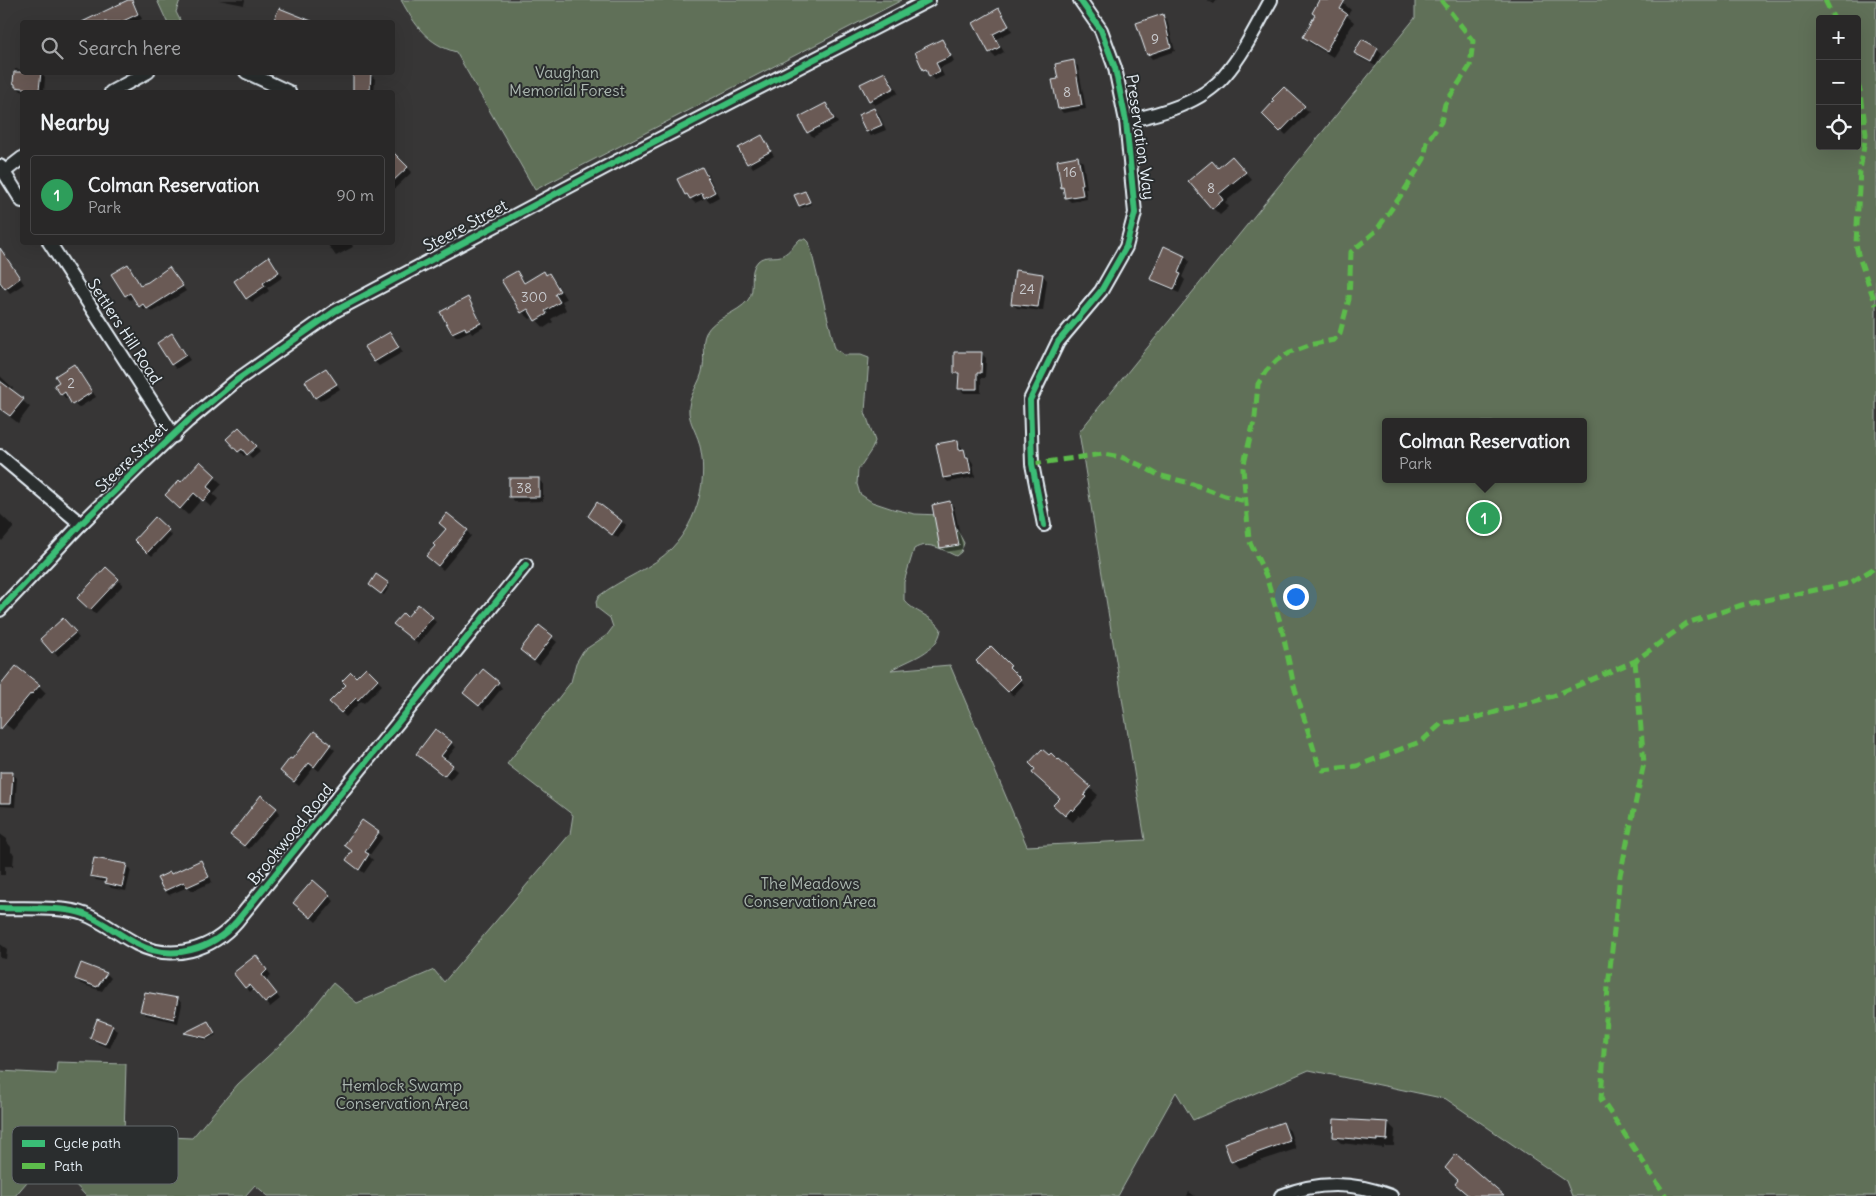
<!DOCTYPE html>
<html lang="en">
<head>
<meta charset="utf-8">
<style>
	:root { --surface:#292828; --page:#313030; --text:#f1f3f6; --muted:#a5a6a8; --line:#454445; --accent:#ffd166 }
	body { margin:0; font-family:Delius,sans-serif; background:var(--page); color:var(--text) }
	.controls { position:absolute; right:15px; top:15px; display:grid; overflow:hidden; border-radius:5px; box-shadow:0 5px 20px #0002 }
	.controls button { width:45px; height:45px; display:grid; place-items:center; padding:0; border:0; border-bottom:1px solid var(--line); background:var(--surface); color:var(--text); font:25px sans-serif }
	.you { position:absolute; left:1295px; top:596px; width:18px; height:18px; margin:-12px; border:4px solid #fff; border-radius:50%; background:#1a73e8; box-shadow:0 0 0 8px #1a73e833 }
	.badge { display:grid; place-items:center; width:32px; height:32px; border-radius:50%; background:var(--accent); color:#fff; font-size:16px; font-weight:700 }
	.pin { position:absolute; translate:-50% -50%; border:2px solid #fff; box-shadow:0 1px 5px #0006 }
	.popup { position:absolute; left:1382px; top:418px; width:205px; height:65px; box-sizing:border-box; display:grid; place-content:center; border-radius:5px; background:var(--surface); filter:drop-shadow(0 1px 4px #0005); font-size:16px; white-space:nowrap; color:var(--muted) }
	.popup b { font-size:19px; color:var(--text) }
	.popup::after { content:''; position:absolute; left:50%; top:100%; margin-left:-10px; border:10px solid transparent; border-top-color:var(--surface) }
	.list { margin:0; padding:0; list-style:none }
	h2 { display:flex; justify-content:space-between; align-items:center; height:65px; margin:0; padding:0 20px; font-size:21px }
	h2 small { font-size:16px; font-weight:400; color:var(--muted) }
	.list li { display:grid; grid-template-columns:32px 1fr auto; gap:15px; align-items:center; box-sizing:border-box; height:80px; margin:0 10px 10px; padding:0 10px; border:1px solid var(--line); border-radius:5px }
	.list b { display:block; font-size:19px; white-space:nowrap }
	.list p { margin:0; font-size:16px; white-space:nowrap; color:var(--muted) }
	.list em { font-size:16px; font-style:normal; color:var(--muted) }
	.icon { flex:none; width:28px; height:28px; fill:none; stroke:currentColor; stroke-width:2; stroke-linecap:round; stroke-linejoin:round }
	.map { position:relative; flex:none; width:1876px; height:1196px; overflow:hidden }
	.search { position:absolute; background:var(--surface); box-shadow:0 5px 20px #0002; left:20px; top:20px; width:375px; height:55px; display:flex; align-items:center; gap:12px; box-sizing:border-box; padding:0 18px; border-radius:5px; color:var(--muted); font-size:19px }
	.panel { position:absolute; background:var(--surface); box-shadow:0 5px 20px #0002; left:20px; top:90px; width:375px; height:155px; border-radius:5px }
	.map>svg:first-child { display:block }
</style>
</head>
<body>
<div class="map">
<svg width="1876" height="1196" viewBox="0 0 1876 1196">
	<rect width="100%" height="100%" fill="#373636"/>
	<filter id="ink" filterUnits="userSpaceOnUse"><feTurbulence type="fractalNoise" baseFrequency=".02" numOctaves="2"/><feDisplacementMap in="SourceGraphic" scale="10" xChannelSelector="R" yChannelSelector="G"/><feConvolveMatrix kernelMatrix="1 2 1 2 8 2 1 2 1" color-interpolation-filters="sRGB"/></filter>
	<g filter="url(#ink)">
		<!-- green -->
		<g fill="#607058" stroke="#a4b0a8" fill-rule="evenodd">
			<path d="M157,0h23l-4,12 5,10h-14z"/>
			<path d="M401,0h501l-367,190 -79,-138c-29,-8 -41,-27 -55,-52z"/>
			<path d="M1415,0h461v1196h-304l-6,-15 -120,-82 -137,-29 -116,50 -17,-28 -58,104h-850l-13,-11 -10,11h-159l-37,-40 -34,40h-15v-125l56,3 1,-12 69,2 -2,71 68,3 46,-54 56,-52 39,-49 24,20 77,-33 10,12 126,-148 3,-19 -66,-51 64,-82 5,-19 7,-12 24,-16 6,-8 -3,-9 -13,-10 -1,-6 3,-6c23,-18 53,-27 73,-48 26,-28 37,-69 27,-106 -3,-10 -9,-19 -10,-29 -2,-18 12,-29 14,-46 2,-11 -2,-24 3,-34 8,-16 31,-19 42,-33 9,-11 -1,-28 10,-39 7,-7 18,-2 25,-6 6,-3 12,-11 17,-16h6l3,3 26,106 9,7h17l8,3 -4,54 10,29 -3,8 -14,21 -1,14 3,10 12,8 21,7 22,5 25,1 16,13 8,15 -3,9 -5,4c-13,-6 -28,-16 -42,-7l-10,33v18c10,13 28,15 37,29 -3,24 -32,30 -50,41l59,-5 77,181 118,-6 -66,-408 336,-414zM1820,19h37v127h-37zM1385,422h198v57h-198z"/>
		</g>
		<!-- shadow -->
		<g fill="#0007">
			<path d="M131,0l4,5 7,14 -8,3h-41l-1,-3z"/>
			<path d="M219,0h26l-1,5z"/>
			<path d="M1207,0h10l-3,4z"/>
			<path d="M1321,0h18l4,3 8,7 -4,6 7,6 -21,35 -22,-13 -7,-7 12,-21 -3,-3z"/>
			<path d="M280,10l23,9 4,3h-32z"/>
			<path d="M999,10l4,4 9,17 -16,8 8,13 -9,5 -5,-5 -16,-29z"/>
			<path d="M1162,16l5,4 8,31 -23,8 -4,-5z"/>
			<path d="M942,40l4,5 8,16 -14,7 4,8 -9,4 -11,-11z"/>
			<path d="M1377,49l5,4 -6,13 -16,-8 -5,-5z"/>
			<path d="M1073,62l5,4 8,43 -23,4 -4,-5v-28z"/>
			<path d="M15,69l7,1v2h19l4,5 -1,15 -23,-1 -7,-8z"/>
			<path d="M885,73l5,5 8,15 -23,12 -5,-4 -8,-16z"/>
			<path d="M370,74l5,5 -1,13h-23l1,-2h2z"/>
			<path d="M1284,88l25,24 -23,23 -22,-21z"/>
			<path d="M826,104l4,5 8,14 -25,14 -5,-5z"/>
			<path d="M874,109l5,5 7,16 -15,6 -4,-4z"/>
			<path d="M761,137l13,19 -21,12 -13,-19z"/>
			<path d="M395,155l17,17 -20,19v-34z"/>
			<path d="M1078,158l5,4 4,26h-2l2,11 -16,3 -5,-5 -1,-8 -2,-2z"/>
			<path d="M1239,165l13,15 -27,22 4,5 -9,8 -7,-7 6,-39z"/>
			<path d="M702,168l5,5 12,24 -9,5 -4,-4 -11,5 -9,-9z"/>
			<path d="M805,192l6,12 -9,4 -2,-2z"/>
			<path d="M326,242h29v1l-3,2 1,2 -17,9z"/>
			<path d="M1185,257l4,4 -7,16 3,3 -6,13 -23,-10 -5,-5z"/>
			<path d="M0,263h10l14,21 -14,9 -7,-8 -3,2z"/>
			<path d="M273,263l10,14 -16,11 2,3 -17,11 -5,-4z"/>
			<path d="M128,266l13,20 28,-18 17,23 -34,21 -4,-4 -4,2 -10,-13 -4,3 -4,-5z"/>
			<path d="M516,272l10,11 17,-11 4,4 2,-2 7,8 10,17 -4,2 4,9 -15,9 2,3 -9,6 -10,-11 -4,2 -8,-7z"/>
			<path d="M1042,275l5,5 -4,31 -26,-3 -5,-5z"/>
			<path d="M468,299l4,5 12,23 -12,7 -2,-3 -13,6 -4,-4z"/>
			<path d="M390,333l13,19 -24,14 -4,-4z"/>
			<path d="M176,339l14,21 -14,9 -4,-5z"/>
			<path d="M981,353l5,5 -1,20h-4v15h-17l-4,-4v-12l-5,-5z"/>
			<path d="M74,365l22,32 -18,11 -9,-11 -3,2 -4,-5 -2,-12z"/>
			<path d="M326,369l14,20 -20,12 -4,-4z"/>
			<path d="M0,376l13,12 -2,3 19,16 -12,16 -18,-14z"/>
			<path d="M244,433l16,18 -8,7 -5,-5 -3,3 -16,-17z"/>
			<path d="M957,441l16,22 2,14 -27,5 -4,-4 -6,-33z"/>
			<path d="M200,463l22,21 -9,10 5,5 -7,8 -9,-8 -14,16 -14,-13 7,-18z"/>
			<path d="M538,479l5,5v17l-28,1 -4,-5z"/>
			<path d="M950,502l4,5 9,42 -17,3 -5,-5z"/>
			<path d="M0,514l14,13 -12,14 -2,-2z"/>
			<path d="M155,519l17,17 -20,20 -17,-16z"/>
			<path d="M594,521h27l5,5 -8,12z"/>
			<path d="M467,531l4,5 -28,34 -11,-9z"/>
			<path d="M106,569l17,16 -28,29 -16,-16z"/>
			<path d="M388,584l2,2 -6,9 -12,-8z"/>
			<path d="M432,618l4,4 -18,22 -18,-16 8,-9z"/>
			<path d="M67,624l12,14 -21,18 -17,-17z"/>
			<path d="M539,627l18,15 -18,23 -18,-15z"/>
			<path d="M991,648l23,23 -1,2 11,11 -11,12 -35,-35z"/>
			<path d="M366,669l16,16 -18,18 -3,-2 -15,16 -15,-15z"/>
			<path d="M498,683l4,5 -18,22 -15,-13z"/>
			<path d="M39,686l7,7 -6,7 -2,-1 -25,31 -13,-10v-32z"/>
			<path d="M315,733l20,17 -16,21 -5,-4 -15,19 -13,-11 6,-14z"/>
			<path d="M451,743l5,4 -11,14 12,10 -7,9 -28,-22z"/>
			<path d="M1051,755l47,40 -7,8 1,2 -11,12 -2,-2 -6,7 -11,-9 -1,-15 -12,-41z"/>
			<path d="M0,773h12l5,5 -2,29 -15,-1z"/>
			<path d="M276,808l4,5 -31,36 -13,-10z"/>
			<path d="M378,833l5,4 -14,19 4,4 -9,13 -17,-13 6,-8 -7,-7z"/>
			<path d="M0,834l7,5v3l4,5v5l3,2 -1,12h-8v9h-5z"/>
			<path d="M201,862l4,4 7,16 -19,9 -5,-4 -19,8 -4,-4 6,-15z"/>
			<path d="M126,865l5,5 -5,21 -15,-3 -5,-6 -10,-2 -4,-4z"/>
			<path d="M313,882l21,19 -18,21 -17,-15z"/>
			<path d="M0,944l7,5 -1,10 -6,-1z"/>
			<path d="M260,961l11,14 -6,5 15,19 -10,8 -16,-19 -4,4 -4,-5z"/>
			<path d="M82,965l25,9 4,4 -9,13 -21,-7 -5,-5z"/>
			<path d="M178,999l4,5 -4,19 -32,-8 -4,-4z"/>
			<path d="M208,1022l8,13 -9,5 -21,-6z"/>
			<path d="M112,1026l5,5 -7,17 -14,-5 -5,-5z"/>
			<path d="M1388,1123l7,7 -1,16h-10v2l-43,-5 -7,-7z"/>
			<path d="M1283,1124l7,7 6,18 -57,19 -7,-7z"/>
			<path d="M1189,1192l6,4h-8z"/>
		</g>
		<!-- building -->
		<g fill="#6b5a54" stroke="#e8f1f8">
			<path d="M128,0h4l6,14 -17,8h-39z"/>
			<path d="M1319,0h26l-5,9 7,5 -21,37 -23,-14 12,-22 -3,-2z"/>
			<path d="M279,8l35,14h-41z"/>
			<path d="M999,8l10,18 -16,8 7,13 -11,6 -16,-30z"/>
			<path d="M1163,14l8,33 -24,8 -11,-32z"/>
			<path d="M942,39l9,17 -15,7 4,8 -11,6 -3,-8 -3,1 -8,-18z"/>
			<path d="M1362,39l16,9 -7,14 -17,-9z"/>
			<path d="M1074,60l8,45 -24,4 -6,-29 6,-1 -3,-15z"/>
			<path d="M14,72h27l-2,18 -24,-3v-3l-2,-1z"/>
			<path d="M885,72l9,16 -25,13 -9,-17z"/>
			<path d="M353,73h18l-1,17h-2v2h-15z"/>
			<path d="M1284,87l21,19 -25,26 -18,-18 12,-13 -2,-2z"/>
			<path d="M826,103l8,16 -27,14 -8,-16z"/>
			<path d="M874,108l8,17 -16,7 -8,-17z"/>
			<path d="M762,135l9,16 -24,13 -9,-16z"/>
			<path d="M392,151l16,16 -16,15z"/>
			<path d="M1078,156l5,28h-2l2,11 -18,3 -2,-11 -2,1 -4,-28z"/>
			<path d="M1232,156l14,16 -27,22 4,6 -11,9 -24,-28 24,-20 6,7z"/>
			<path d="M702,167l13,25 -11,6 -2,-5 -12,6 -3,-5 -2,1 -8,-16z"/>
			<path d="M805,191l5,11 -11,4 -5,-11z"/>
			<path d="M1164,246l21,10 -7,17 3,1 -7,15 -24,-10z"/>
			<path d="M0,248l20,30 -15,11 -5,-7z"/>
			<path d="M269,256l10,16 -16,11 2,3 -19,13 -12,-18z"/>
			<path d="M128,264l12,21 8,-3 21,-15 14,19 -36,23 -4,-5 -4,3 -9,-14 -5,3 -14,-22z"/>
			<path d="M1015,270l28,4 -5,33 -27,-3z"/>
			<path d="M517,271l7,12 20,-12 2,4 3,-2 11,18 -5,3 5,8 -15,9 2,3 -12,7 -7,-12 -7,4 -20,-33z"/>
			<path d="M468,297l13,26 -15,7 -1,-3 -13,6 -12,-21z"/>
			<path d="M390,332l9,15 -25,15 -10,-15z"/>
			<path d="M172,333l14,22 -15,10 -14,-22z"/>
			<path d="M954,352h28l-1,21h-4v16h-19l1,-16h-5z"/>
			<path d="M74,364l18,28 -20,13 -7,-13 -4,3 -7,-10 5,-3 -4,-6z"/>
			<path d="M326,368l11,16 -22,14 -10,-17z"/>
			<path d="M0,381l24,18 -14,17 -10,-7z"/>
			<path d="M239,427l18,19 -10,9 -5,-6 -4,3 -12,-13z"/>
			<path d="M958,440l1,10 5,-1 2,8h2l3,16 -28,5 -7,-34z"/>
			<path d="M200,461l16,15 -9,11 5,4 -9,10 -9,-8 -14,16 -15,-14 14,-15 2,2z"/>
			<rect x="509" y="478" width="30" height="19"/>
			<path d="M950,501l9,44 -19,3 -8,-43z"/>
			<path d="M597,502l25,19 -10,14 -24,-19z"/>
			<path d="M447,513l21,17 -30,36 -12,-10 9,-10 -2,-2 13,-15 -7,-6z"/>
			<path d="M155,517l14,13 -22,23 -13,-13z"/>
			<path d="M106,567l13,12 -29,31 -13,-12z"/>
			<path d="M376,574l13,9 -8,11 -12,-9z"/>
			<path d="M418,604l15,13 -20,23 -20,-16 10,-11 4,4z"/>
			<path d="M63,618l13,14 -24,21 -12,-14z"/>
			<path d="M539,625l14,11 -19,25 -14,-11z"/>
			<path d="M991,646l20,20 -2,1 12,12 -13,13 -32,-31z"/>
			<path d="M16,666l24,19 -8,9 -1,-1 -31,37v-44z"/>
			<path d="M366,667l12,12 -20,21 -2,-2 -15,15 -12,-11 17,-17 -4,-4 9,-9 5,5z"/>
			<path d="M483,669l16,13 -20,24 -16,-13z"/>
			<path d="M435,729l17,13 -11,14 12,9 -9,11 -28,-22z"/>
			<path d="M314,731l17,13 -17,23 -5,-4 -15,19 -14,-11 10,-13 2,1z"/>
			<path d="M1042,749l7,6 2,-2 7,7 1,-1 32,28 -7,8 2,2 -13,14 -2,-2 -6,7 -12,-11 7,-7 -28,-25 3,-4 -6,-6z"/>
			<path d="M0,772h13l-2,31h-11z"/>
			<path d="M261,795l16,13 -33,38 -14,-11z"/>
			<path d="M362,820l17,12 -14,20 4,2 -10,16 -13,-10 6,-9 -8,-6z"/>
			<path d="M94,858l33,6 -5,23 -17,-4 1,-4 -16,-3z"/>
			<path d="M201,860l8,17 -22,10 -3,-5 -20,9 -7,-13 13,-6 1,2z"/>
			<path d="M313,880l17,15 -19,23 -18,-15z"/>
			<path d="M256,955l11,15 -5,5 15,19 -12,9 -16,-18 -4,3 -12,-15z"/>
			<path d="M81,963l26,10 -10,14 -22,-8z"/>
			<path d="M145,992l33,6 -4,21 -34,-8z"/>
			<path d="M97,1019l16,6 -8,19 -15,-6z"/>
			<path d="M208,1021l7,12 -8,5 -23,-5z"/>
			<path d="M1334,1119l54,3 -1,18 -10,-1v2l-44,-4z"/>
			<path d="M1283,1122l7,19 -59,21 -7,-19z"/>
			<path d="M1456,1154l48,42h-35l-14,-12 3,-4 -13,-12z"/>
		</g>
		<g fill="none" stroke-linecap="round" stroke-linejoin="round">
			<defs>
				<g id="minor">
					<path d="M246,72l43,20"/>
					<path d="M111,92l37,-20"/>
					<path d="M1126,121c34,-7 76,-18 99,-46 19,-22 32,-50 46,-75"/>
					<path d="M0,166l22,35"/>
					<path d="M4,172l18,-14"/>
					<path d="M49,242l125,194"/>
					<path d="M0,456l81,68"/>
					<path d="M1044,525l-12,-61 -2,-64 28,-58 43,-51 25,-44 9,-34 -9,-92 -11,-53 -14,-38 -21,-30"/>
					<path d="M0,610l81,-86 58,-57 49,-46 49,-41 98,-69 301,-160 293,-151"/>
					<path d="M0,908c22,1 65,-2 84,6 19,7 35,21 53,30 35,18 75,6 100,-23l289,-356"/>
					<path d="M1281,1196c36,-15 74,-14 110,0"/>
				</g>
			</defs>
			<!-- minor casing -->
			<use href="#minor" stroke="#e8f1f8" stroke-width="16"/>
			<!-- minor -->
			<use href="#minor" stroke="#2a2d2e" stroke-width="12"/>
			<!-- quiet -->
			<g stroke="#5cbc4b" stroke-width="5" stroke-dasharray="10 5" stroke-linecap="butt">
				<path d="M1441,0l32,41 -3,25 -25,38 -4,18 -14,20 -3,17 -20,32 -28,40 -25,21 -2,47 -9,34 -6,7 -25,5 -19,7 -13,8 -11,11 -8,13 -3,33 -12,51 6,72 17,36 15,49 13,61 25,80 4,4 34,-4 65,-25 20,-18 25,-3 86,-24 82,-35 52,-38 55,-18 108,-22 26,-16"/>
				<path d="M1825,0l9,19"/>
				<path d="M1857,83l4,10 5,41 -6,36 -4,74 2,10 18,51"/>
				<path d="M1032,464l71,-10 18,3 19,8 18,10 32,8 35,13 21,5"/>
				<path d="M1635,661l9,102 -24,112 -12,112 -7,112 65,97"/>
			</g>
			<defs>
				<g id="cycleway">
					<path d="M1044,525l-12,-61 -2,-64 28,-58 43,-51 25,-44 9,-34 -9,-92 -11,-53 -14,-38 -21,-30"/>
					<path d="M0,610l81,-86 58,-57 49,-46 49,-41 98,-69 301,-160 293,-151"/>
					<path d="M0,908c22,1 65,-2 84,6 19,7 35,21 53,30 35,18 75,6 100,-23l289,-356"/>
				</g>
			</defs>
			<!-- cycleway casing -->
			<use href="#cycleway" stroke="#2a2d2e" stroke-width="9"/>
			<!-- cycleway -->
			<use href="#cycleway" stroke="#3abd76" stroke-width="6"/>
		</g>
	</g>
	<g text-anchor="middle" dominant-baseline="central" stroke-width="4" stroke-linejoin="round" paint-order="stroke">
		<!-- number labels -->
		<g font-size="14" fill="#c9cbcf">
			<text x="1155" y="39">9</text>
			<text x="1067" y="92">8</text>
			<text x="1070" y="172">16</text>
			<text x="1211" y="188">8</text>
			<text x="1027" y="289">24</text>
			<text x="534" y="297">300</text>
			<text x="71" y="383">2</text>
			<text x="524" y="488">38</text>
		</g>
		<!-- park labels -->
		<g font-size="16" fill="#abb7b0" stroke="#2a2d2e">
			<text x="567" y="72">Vaughan<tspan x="567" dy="18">Memorial Forest</tspan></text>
			<text x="810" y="883">The Meadows<tspan x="810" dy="18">Conservation Area</tspan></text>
			<text x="402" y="1085">Hemlock Swamp<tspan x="402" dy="18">Conservation Area</tspan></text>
		</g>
		<!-- street labels -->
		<g font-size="16" fill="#e8f1f8" stroke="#2a2d2e">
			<text transform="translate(1141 137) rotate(82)">Preservation Way</text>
			<text transform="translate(465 225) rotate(-28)">Steere Street</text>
			<text transform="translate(125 331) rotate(57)">Settlers Hill Road</text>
			<text transform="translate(131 457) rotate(-44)">Steere Street</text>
			<text transform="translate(290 834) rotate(-51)">Brookwood Road</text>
		</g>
	</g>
	<!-- legend -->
	<rect x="12" y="1126" width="166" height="58" rx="8" fill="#2a2d2e" stroke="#63686b" stroke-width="1"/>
	<rect x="22" y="1140" width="23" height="7" fill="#3abd76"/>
	<rect x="22" y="1163" width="23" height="6" fill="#5cbc4b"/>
	<g font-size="14" fill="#e8f1f8">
		<text x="54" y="1148">Cycle path</text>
		<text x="54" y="1171">Path</text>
	</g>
</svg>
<div class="controls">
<button>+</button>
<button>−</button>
<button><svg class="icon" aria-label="locate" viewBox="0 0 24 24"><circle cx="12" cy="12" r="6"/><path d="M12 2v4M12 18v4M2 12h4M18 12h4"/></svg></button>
</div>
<div class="you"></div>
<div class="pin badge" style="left:1484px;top:518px;background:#2e9e5b">1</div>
<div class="popup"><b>Colman Reservation</b>Park</div>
<div class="search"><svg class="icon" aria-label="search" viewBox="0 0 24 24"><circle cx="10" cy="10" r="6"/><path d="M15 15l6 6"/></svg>Search here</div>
<section class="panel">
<h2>Nearby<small></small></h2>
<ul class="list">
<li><span class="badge" style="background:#2e9e5b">1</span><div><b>Colman Reservation</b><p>Park</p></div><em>90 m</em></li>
</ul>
</section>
</div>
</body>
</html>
